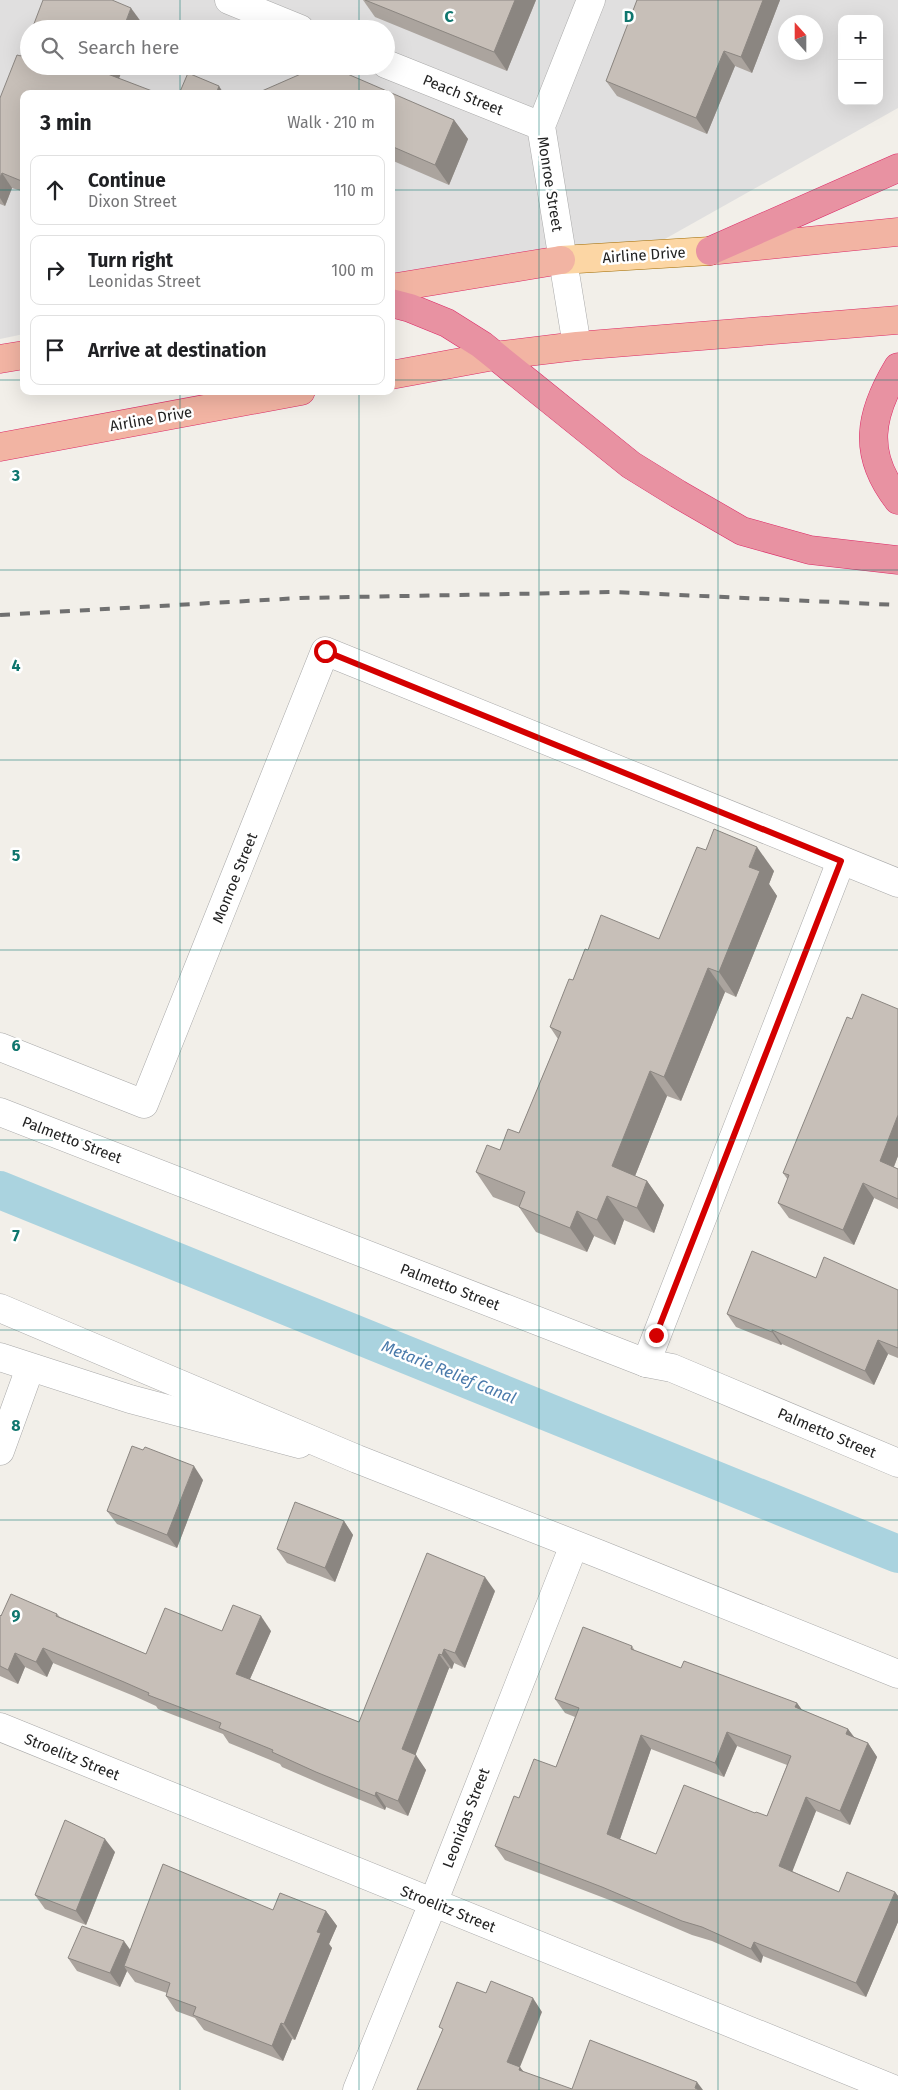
<!DOCTYPE html>
<html lang="en">
<head>
<meta charset="utf-8">
<style>
	:root { --surface:#fff; --page:#f2f2f2; --text:#202124; --muted:#757577; --line:#e0e0e0 }
	body { margin:0; font-family:"Fira Sans",sans-serif; background:var(--page); color:var(--text) }
	.controls { position:absolute; right:15px; top:15px; display:grid; overflow:hidden; border-radius:10px; box-shadow:0 5px 20px #0002 }
	.controls button { width:45px; height:45px; display:grid; place-items:center; padding:0; border:0; border-bottom:1px solid var(--line); background:var(--surface); color:var(--text); font:25px sans-serif }
	.compass { position:absolute; left:778px; top:15px; width:45px; height:45px; border-radius:50%; background:var(--surface); box-shadow:0 5px 20px #0002; rotate:339deg }
	.stop { position:absolute; width:15px; height:15px; margin:-11px; border:4px solid #d40000; border-radius:50%; background:#fff }
	.stop.end { background:#d40000; border-color:#fff; box-shadow:0 1px 5px #0008 }
	.list { margin:0; padding:0; list-style:none }
	h2 { display:flex; justify-content:space-between; align-items:center; height:65px; margin:0; padding:0 20px; font-size:21px }
	h2 small { font-size:16px; font-weight:400; color:var(--muted) }
	.list li { display:grid; grid-template-columns:32px 1fr auto; gap:15px; align-items:center; box-sizing:border-box; height:70px; margin:0 10px 10px; padding:0 10px; border:1px solid var(--line); border-radius:10px }
	.list b { display:block; font-size:19px; white-space:nowrap }
	.list p { margin:0; font-size:16px; white-space:nowrap; color:var(--muted) }
	.list em { font-size:16px; font-style:normal; color:var(--muted) }
	.icon { flex:none; width:28px; height:28px; fill:none; stroke:currentColor; stroke-width:2; stroke-linecap:round; stroke-linejoin:round }
	.map { position:relative; flex:none; width:898px; height:2090px; overflow:hidden }
	.search { position:absolute; background:var(--surface); box-shadow:0 5px 20px #0002; left:20px; top:20px; width:375px; height:55px; display:flex; align-items:center; gap:12px; box-sizing:border-box; padding:0 18px; border-radius:28px; color:var(--muted); font-size:19px }
	.panel { position:absolute; background:var(--surface); box-shadow:0 5px 20px #0002; left:20px; top:90px; width:375px; height:305px; border-radius:10px }
	.map>svg:first-child { display:block }
</style>
</head>
<body>
<div class="map">
<svg width="898" height="2090" viewBox="0 0 898 2090">
	<rect width="100%" height="100%" fill="#f2efe9"/>
	<!-- residential -->
	<path fill="#e0dfdf" fill-rule="evenodd" d="M0,0h898v108l-258,145 -249,29v-188h-367v240l-24,5zM842,19h37v82h-37zM786,22h30v30h-30zM29,29h357v37h-357z"/>
	<g fill="none" stroke-linecap="round" stroke-linejoin="round">
		<!-- canal -->
		<path stroke="#aad3df" stroke-width="38" d="M0,1190l898,364"/>
		<defs>
			<g id="minor">
				<path d="M229,0l71,29"/>
				<path d="M386,64l155,62"/>
				<path d="M577,346l-36,-220 50,-126"/>
				<path d="M0,1047l144,57 181,-453 573,232"/>
				<path d="M0,1357l130,42 169,45"/>
				<path d="M646,1363l195,-502"/>
				<path d="M0,1451l30,-83"/>
				<path d="M0,1727l896,363"/>
				<path d="M357,2090l76,-187 141,-358"/>
			</g>
			<g id="tertiary">
				<path d="M0,1112l646,251 26,5 226,95"/>
				<path d="M0,1308l357,151 242,95 299,120"/>
			</g>
			<path id="primary" d="M561,260l149,-9"/>
			<g id="trunk">
				<path d="M718,250l180,-18"/>
				<path d="M391,288l170,-28"/>
				<path d="M0,359l24,-4"/>
				<path d="M391,375l103,-19 83,-10 321,-26"/>
				<path d="M0,447l301,-56"/>
			</g>
			<g id="motorway">
				<path d="M710,251l188,-83"/>
				<path d="M391,303l19,5 37,15 35,22 149,120 47,29 64,37 68,19 88,10"/>
				<path d="M898,367c-29,48 -36,87 0,133"/>
			</g>
		</defs>
		<!-- minor casing -->
		<use href="#minor" stroke="#a9a9a9" stroke-width="29"/>
		<!-- tertiary casing -->
		<use href="#tertiary" stroke="#a9a9a9" stroke-width="29"/>
		<!-- primary casing -->
		<use href="#primary" stroke="#a06b00" stroke-width="29"/>
		<!-- trunk casing -->
		<use href="#trunk" stroke="#dc2a67" stroke-width="29"/>
		<!-- motorway casing -->
		<use href="#motorway" stroke="#dc2a67" stroke-width="29"/>
		<!-- minor -->
		<use href="#minor" stroke="#fff" stroke-width="28"/>
		<!-- tertiary -->
		<use href="#tertiary" stroke="#fff" stroke-width="28"/>
		<!-- primary -->
		<use href="#primary" stroke="#fcd6a4" stroke-width="28"/>
		<!-- trunk -->
		<use href="#trunk" stroke="#f2b4a3" stroke-width="28"/>
		<!-- motorway -->
		<use href="#motorway" stroke="#e892a2" stroke-width="28"/>
		<!-- rail -->
		<path stroke="#707070" stroke-width="4" stroke-dasharray="10 10" stroke-linecap="butt" d="M0,615l300,-17 315,-6 283,13"/>
	</g>
	<!-- wall -->
	<g fill="#aba49e" fill-rule="evenodd">
		<path d="M363,0h173l-29,71 -132,-54z"/>
		<path d="M637,0h143l-28,73 -17,-7 -28,68 -90,-38 -11,-15z"/>
		<path d="M29,66h95l-5,12 -95,16v98l-12,-4 -7,18 -5,-2v-106z"/>
		<path d="M391,94l63,26 14,19 -19,46 -58,-25z"/>
		<path d="M706,850l68,21 -5,13 8,12 -41,101 -11,-5 -44,109 -14,-5 -32,80 12,5 17,24 -10,28 -30,-13 -9,25 -21,-9 -7,16 -51,-20 -17,-25 -26,-10 -17,-25 43,-39 39,-94 -8,-12 38,-77 71,-11z"/>
		<path d="M898,1009v147l-4,11 4,2v40l-24,-11 -20,47 -65,-27 -11,-15 10,-23 -5,-7 69,-154z"/>
		<path d="M816,1278l82,12v68l-10,-4 -14,31 -92,-41 -1,1 -45,-18 -9,-13z"/>
		<path d="M203,1480l-26,68 -60,-24 -10,-13z"/>
		<path d="M344,1521l9,14 -18,47 -48,-19 -10,-14z"/>
		<path d="M495,1591l-30,77 -11,-5 -2,6 -3,-1 -34,87 11,15 -18,46 -22,-9 -1,3 -59,-24 -44,-19 -2,-3 -51,-21 -6,-9 -65,-25 -2,-3 -22,-10 -81,-33 -6,14 -22,-10 -7,17 -18,-8v-61l57,-1 3,3 86,37 76,-23h49l-21,48 109,43z"/>
		<path d="M632,1646l3,5 46,17 116,35 5,7 46,19 7,9 13,5 9,14 -27,68 -34,-14 -24,60 47,21h56l3,4v26l-32,75 -103,-41 -2,7 -49,-22 -20,-6 -80,-34 -107,-41 -10,-14 24,-48 37,-31 19,-50 -10,-4 -10,-14zM737,1746l50,19 -20,51 -12,-3 -99,41 -36,-15 31,-90 73,28z"/>
		<path d="M115,1852l-29,73 -41,-16 -10,-14z"/>
		<path d="M273,1910l53,1 11,15 -8,18 3,4 -37,92 -3,-1 -9,22 -79,-31 -9,-12 -19,-7 -10,-15 1,-3 -32,-11 -8,-11 -7,16 -43,-16 -9,-13 62,-8z"/>
	</g>
	<!-- shaded-wall -->
	<g fill="#8b8681">
		<path d="M515,0h21l-29,71 -13,-19z"/>
		<path d="M763,0h17l-28,73 -11,-16z"/>
		<path d="M131,8l11,15 -3,6h-16z"/>
		<path d="M724,51l11,15 -28,68 -11,-16z"/>
		<path d="M108,66h16l-9,22 -10,-15z"/>
		<path d="M219,86l5,8h-8z"/>
		<path d="M454,120l14,19 -19,46 -14,-20z"/>
		<path d="M2,173l10,15 -7,18 -5,-8v-21z"/>
		<path d="M757,847l17,24 -5,13 8,12 -41,101 -17,-25 30,-105z"/>
		<path d="M708,968l17,24 -44,109 -17,-24z"/>
		<path d="M650,1071l17,25 -38,95 -17,-25z"/>
		<path d="M898,1115v41l-8,20 -10,-15z"/>
		<path d="M647,1181l17,24 -10,28 -17,-25z"/>
		<path d="M863,1183l11,15 -20,47 -11,-15z"/>
		<path d="M607,1196l17,24 -9,25 -18,-25z"/>
		<path d="M577,1211l17,25 -7,16 -17,-24z"/>
		<path d="M772,1330l10,14 -1,1 -9,-13z"/>
		<path d="M878,1340l10,14 -14,31 -9,-14z"/>
		<path d="M194,1466l9,14 -26,68 -10,-13z"/>
		<path d="M344,1521l9,14 -18,47 -10,-14z"/>
		<path d="M485,1577l10,14 -30,77 -10,-15z"/>
		<path d="M261,1616l10,15 -25,57 -10,-14z"/>
		<path d="M43,1648l10,15 -6,14 -11,-15z"/>
		<path d="M444,1649l10,14 -2,6 -10,-14z"/>
		<path d="M15,1653l10,14 -7,17 -10,-14z"/>
		<path d="M439,1654l10,14 -37,96 -10,-15z"/>
		<path d="M797,1703l10,14 -12,-10z"/>
		<path d="M848,1729l10,14 -12,-9z"/>
		<path d="M727,1732l10,14 -13,31 -9,-14z"/>
		<path d="M641,1735l10,14 -34,99 -10,-14z"/>
		<path d="M868,1743l9,14 -27,68 -10,-14z"/>
		<path d="M416,1755l10,15 -18,46 -10,-15z"/>
		<path d="M376,1792l10,15 -1,3 -10,-14z"/>
		<path d="M806,1797l10,14 -27,69 -10,-14z"/>
		<path d="M105,1839l10,13 -29,73 -10,-14z"/>
		<path d="M895,1892l3,4v26l-32,75 -10,-14z"/>
		<path d="M326,1911l11,15 -8,18 3,4 -37,92 -11,-16 33,-92z"/>
		<path d="M124,1941l10,14 -10,11 3,5 -7,16 -10,-14z"/>
		<path d="M754,1942l9,14 -2,7 -10,-14z"/>
		<path d="M533,1998l9,14 -22,55 10,13 -23,-18z"/>
		<path d="M281,2023l11,16 -9,22 -11,-15z"/>
		<path d="M697,2082l6,8h-7l-1,-2z"/>
	</g>
	<!-- building -->
	<g fill="#c7bfb8" stroke="#8b8681" fill-rule="evenodd">
		<path d="M43,0h69l19,8 -8,21h-91z"/>
		<path d="M365,0h150l-21,52z"/>
		<path d="M637,0h126l-22,57 -17,-6 -28,67 -90,-37z"/>
		<path d="M29,36v30h79l-3,7 55,21h-136v88l-22,-9 -2,4v-79l17,-43 4,1z"/>
		<path d="M319,66h10l125,54 -19,45 -44,-19v-52h-136z"/>
		<path d="M188,73l31,13 -3,8h-37z"/>
		<path d="M714,829l43,18 -8,20 11,4 -41,101 -11,-4 -44,109 -14,-6 -38,95 35,15 -10,27 -30,-12 -10,24 -20,-9 -7,17 -51,-21 6,-15 -49,-20 11,-27 13,5 8,-21 11,4 42,-101 -11,-5 19,-48 4,1 12,-31 3,1 13,-35 58,24 38,-92 9,3z"/>
		<path d="M862,994l36,15v106l-18,46 18,8v30l-35,-16 -20,47 -65,-27 11,-28 -6,-2 64,-156 5,2z"/>
		<path d="M752,1251l64,27 8,-21 74,33v58l-20,-8 -13,31 -93,-41v2l-45,-18z"/>
		<path d="M132,1446l11,4 2,-3 49,19 -27,69 -60,-24z"/>
		<path d="M295,1502l49,19 -19,47 -48,-19z"/>
		<path d="M427,1553l58,24 -30,76 -11,-4 -2,6 -3,-1 -37,95 14,6 -18,46 -22,-9 -1,4 -59,-24 -44,-20 1,-2 -54,-22 2,-5 -73,-28 1,-2 -25,-11 -81,-34 -7,14 -21,-9 -7,17 -8,-4v-51l1,1 10,-22 46,20 -1,2 90,38 19,-46 57,23 11,-26 28,11 -25,58 123,48z"/>
		<path d="M583,1627l49,19 -1,3 50,19 3,-7 113,42 -2,4 53,22 -2,5 22,9 -28,68 -34,-14 -27,69 60,26 8,-20 48,20 -39,91 -102,-41 -3,7 -49,-22 -20,-6 -80,-34 -107,-41 19,-50 5,2 15,-39 22,8 23,-59 -24,-9zM727,1732l64,24 -24,60 -11,-4 -1,1 -71,-28 -28,69 -49,-20 34,-99 74,28z"/>
		<path d="M65,1820l40,19 -29,72 -41,-16z"/>
		<path d="M163,1864l110,46 7,-17 46,18 -9,21 4,1 -37,91 -3,-1 -9,23 -79,-31 3,-8 -30,-11 4,-13 -46,-17z"/>
		<path d="M82,1926l42,15 -14,32 -42,-15z"/>
		<path d="M491,1981l42,17 -26,64 13,5 -1,3 53,19 18,-49 107,42 -2,6 4,2h-282l26,-61 -4,-2 18,-45 29,11z"/>
	</g>
	<g fill="none" stroke-linecap="round" stroke-linejoin="round">
		<!-- route -->
		<path stroke="#d40000" stroke-width="6" d="M325,651l516,210 -185,474"/>
	</g>
	<!-- grid -->
	<path fill="none" stroke="#0f766e" stroke-width="1" stroke-opacity="0.55" d="M180,0v29M359,0v29M539,0v2090M718,0v2090M180,66v28M359,66v28M0,190h24M391,190h507M0,380h24M391,380h507M180,391v1699M359,391v1699M0,570h898M0,760h898M0,950h898M0,1140h898M0,1330h898M0,1520h898M0,1710h898M0,1900h898"/>
	<g text-anchor="middle" dominant-baseline="central" stroke-width="5" stroke-linejoin="round" paint-order="stroke">
		<!-- street labels -->
		<g font-size="15" fill="#222" stroke="#fff">
			<text transform="translate(463 95) rotate(22)">Peach Street</text>
			<text transform="translate(550 184) rotate(81)">Monroe Street</text>
			<text transform="translate(644 255) rotate(-4)">Airline Drive</text>
			<text transform="translate(151 419) rotate(-10)">Airline Drive</text>
			<text transform="translate(235 878) rotate(-68)">Monroe Street</text>
			<text transform="translate(72 1140) rotate(21)">Palmetto Street</text>
			<text transform="translate(450 1287) rotate(21)">Palmetto Street</text>
			<text transform="translate(827 1433) rotate(23)">Palmetto Street</text>
			<text transform="translate(72 1757) rotate(22)">Stroelitz Street</text>
			<text transform="translate(466 1818) rotate(-69)">Leonidas Street</text>
			<text transform="translate(448 1909) rotate(22)">Stroelitz Street</text>
		</g>
		<!-- water labels -->
		<g font-size="16" font-style="italic" fill="#4a7aab" stroke="#fff">
			<text transform="translate(449 1372) rotate(22)">Metarie Relief Canal</text>
		</g>
	</g>
	<g font-size="16" text-anchor="middle" font-weight="bold" fill="#0f766e" stroke="#fff" stroke-width="5" stroke-linejoin="round" paint-order="stroke">
		<text x="449" y="22">C</text>
		<text x="629" y="22">D</text>
		<text x="16" y="481">3</text>
		<text x="16" y="671">4</text>
		<text x="16" y="861">5</text>
		<text x="16" y="1051">6</text>
		<text x="16" y="1241">7</text>
		<text x="16" y="1431">8</text>
		<text x="16" y="1621">9</text>
	</g>
</svg>
<div class="controls">
<button>+</button>
<button>−</button>
</div>
<svg class="compass" viewBox="-18 -18 36 36"><path d="M0-13l5 13h-10z" fill="#e53935"/><path d="M0 13l5-13h-10z" fill="#757577"/></svg>
<div class="stop" style="left:325px;top:651px"></div>
<div class="stop end" style="left:656px;top:1335px"></div>
<div class="search"><svg class="icon" aria-label="search" viewBox="0 0 24 24"><circle cx="10" cy="10" r="6"/><path d="M15 15l6 6"/></svg>Search here</div>
<section class="panel">
<h2>3 min<small>Walk · 210 m</small></h2>
<ul class="list">
<li><svg class="icon" aria-label="ahead" viewBox="0 0 24 24"><path d="M12 20V5M6 11l6-6 6 6"/></svg><div><b>Continue</b><p>Dixon Street</p></div><em>110 m</em></li>
<li><svg class="icon" aria-label="right" viewBox="0 0 24 24"><path d="M7 20v-9h11M14 6l5 5-5 5"/></svg><div><b>Turn right</b><p>Leonidas Street</p></div><em>100 m</em></li>
<li><svg class="icon" aria-label="arrive" viewBox="0 0 24 24"><path d="M6 21V4h12l-3 4 3 4H6"/></svg><div><b>Arrive at destination</b></div></li>
</ul>
</section>
</div>
</body>
</html>
